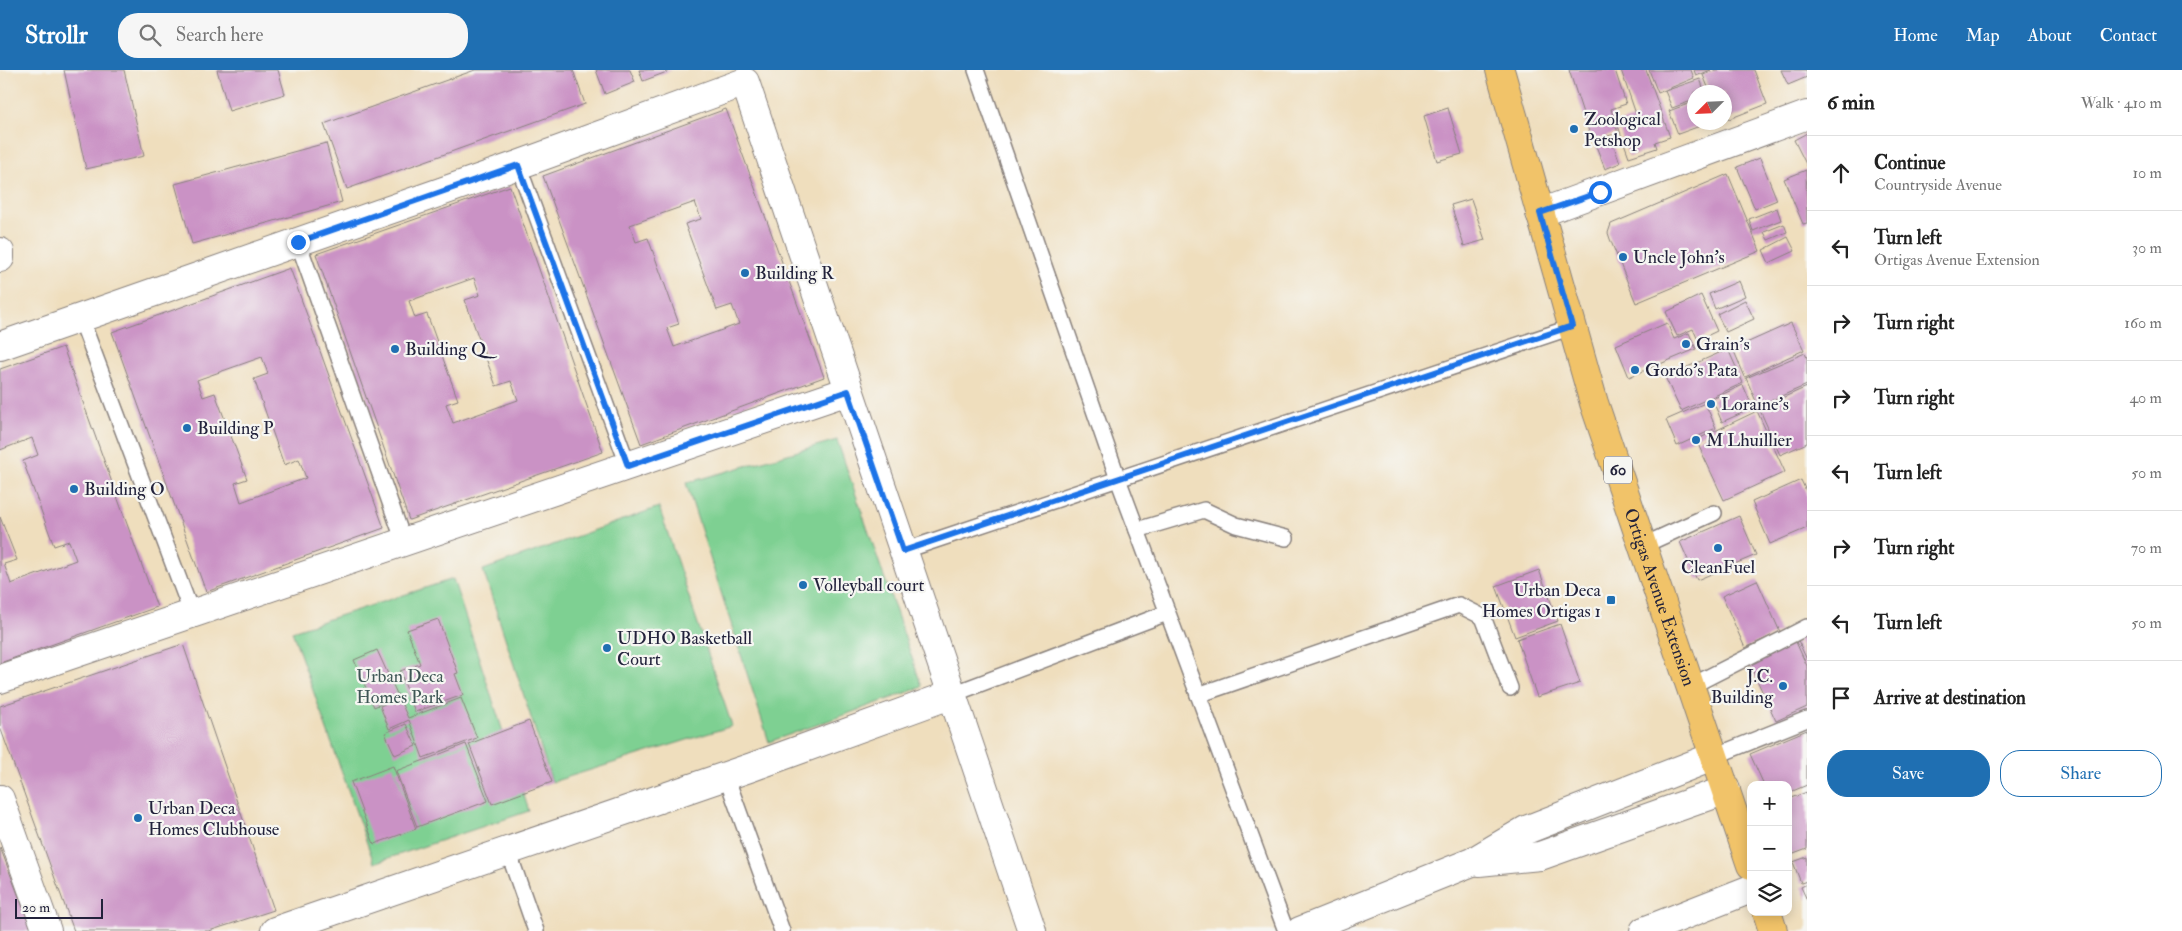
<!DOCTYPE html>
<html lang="en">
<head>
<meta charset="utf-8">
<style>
	:root { --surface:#fff; --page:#f6f6f6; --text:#222; --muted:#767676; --line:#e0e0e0; --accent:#1f6fb2 }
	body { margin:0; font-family:"IM FELL Double Pica",serif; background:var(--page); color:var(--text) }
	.controls { position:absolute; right:15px; bottom:15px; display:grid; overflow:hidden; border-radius:10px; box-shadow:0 2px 12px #0003 }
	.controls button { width:45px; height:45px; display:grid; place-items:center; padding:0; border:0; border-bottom:1px solid var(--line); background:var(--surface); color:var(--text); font:25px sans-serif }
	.compass { position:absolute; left:1687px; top:15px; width:45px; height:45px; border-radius:50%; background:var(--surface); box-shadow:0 2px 12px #0003; rotate:246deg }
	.scale { position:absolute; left:15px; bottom:12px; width:88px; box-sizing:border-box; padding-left:5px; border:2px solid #22223b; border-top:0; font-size:14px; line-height:18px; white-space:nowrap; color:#22223b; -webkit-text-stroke:4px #f6f6f2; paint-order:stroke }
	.stop { position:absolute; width:15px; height:15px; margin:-11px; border:4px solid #1a73e8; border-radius:50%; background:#fff }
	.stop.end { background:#1a73e8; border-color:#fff; box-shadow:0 1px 5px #0008 }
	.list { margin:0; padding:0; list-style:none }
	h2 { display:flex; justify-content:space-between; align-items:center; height:65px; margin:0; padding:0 20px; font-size:21px }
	h2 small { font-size:16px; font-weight:400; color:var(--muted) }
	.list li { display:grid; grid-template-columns:32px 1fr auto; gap:15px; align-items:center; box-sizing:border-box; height:75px; padding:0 20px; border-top:1px solid var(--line) }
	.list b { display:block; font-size:19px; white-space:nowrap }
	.list p { margin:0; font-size:16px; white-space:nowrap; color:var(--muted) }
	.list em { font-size:16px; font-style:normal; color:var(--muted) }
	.actions { display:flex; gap:10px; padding:15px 20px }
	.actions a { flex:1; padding:11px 0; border:1px solid var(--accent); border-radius:20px; text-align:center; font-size:18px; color:var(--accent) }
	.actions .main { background:var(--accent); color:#fff }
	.icon { flex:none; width:28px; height:28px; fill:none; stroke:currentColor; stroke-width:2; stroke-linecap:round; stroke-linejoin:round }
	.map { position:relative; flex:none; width:1807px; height:861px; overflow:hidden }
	header { display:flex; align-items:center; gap:30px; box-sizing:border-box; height:70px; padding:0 25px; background:var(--accent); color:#fff }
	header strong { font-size:24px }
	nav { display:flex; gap:28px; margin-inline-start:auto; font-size:18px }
	.search { width:350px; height:45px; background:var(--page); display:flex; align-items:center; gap:12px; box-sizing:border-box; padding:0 18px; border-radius:20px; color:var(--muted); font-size:19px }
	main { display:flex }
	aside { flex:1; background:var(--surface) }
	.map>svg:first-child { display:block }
</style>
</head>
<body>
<header>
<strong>Strollr</strong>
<div class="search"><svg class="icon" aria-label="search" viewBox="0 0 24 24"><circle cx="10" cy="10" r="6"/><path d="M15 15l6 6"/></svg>Search here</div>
<nav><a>Home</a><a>Map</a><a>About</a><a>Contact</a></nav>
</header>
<main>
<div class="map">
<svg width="1807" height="861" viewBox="0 0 1807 861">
	<rect width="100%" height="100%" fill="#f6f6f2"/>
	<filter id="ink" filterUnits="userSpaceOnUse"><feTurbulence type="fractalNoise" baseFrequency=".02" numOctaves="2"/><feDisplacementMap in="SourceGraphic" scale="10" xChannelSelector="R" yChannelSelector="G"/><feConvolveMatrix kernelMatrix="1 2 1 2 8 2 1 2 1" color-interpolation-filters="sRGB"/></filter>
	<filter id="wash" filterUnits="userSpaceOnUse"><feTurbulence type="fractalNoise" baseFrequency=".0096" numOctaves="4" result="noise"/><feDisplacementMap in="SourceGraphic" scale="20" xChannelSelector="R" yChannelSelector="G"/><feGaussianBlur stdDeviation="1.12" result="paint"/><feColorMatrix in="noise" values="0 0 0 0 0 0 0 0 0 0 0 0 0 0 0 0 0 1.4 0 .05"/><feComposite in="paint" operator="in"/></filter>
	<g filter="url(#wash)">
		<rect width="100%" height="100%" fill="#efdebd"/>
		<!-- green -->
		<g fill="#7ed092" stroke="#507966">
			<path d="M837,370l85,247 -153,55 -83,-259z"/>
			<path d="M659,437l73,219 -180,56 -69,-212z"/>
			<path d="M453,509l76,232 -155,52 -82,-232z"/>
		</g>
		<g id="blocks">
			<!-- building -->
			<g fill="#ca92c5" fill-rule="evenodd">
				<path d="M64,0h60l20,86 -58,13z"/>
				<path d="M217,0h61l7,24 -56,17z"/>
				<path d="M475,0h98l12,34 -238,85 -23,-65z"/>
				<path d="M596,0h34l5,12 -30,12z"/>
				<path d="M639,0h33l-29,11z"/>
				<path d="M1569,0h46l11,34 -15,5 7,24 -26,8z"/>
				<path d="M1621,0h25l24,67 -15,5 2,6 -28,9 -12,-34 20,-6z"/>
				<path d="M1649,0h42l3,8 -36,15z"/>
				<path d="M1694,0h17l-15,6z"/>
				<path d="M1716,0h38l13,34 -38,15 -5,-7v-20h-14l-7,-17z"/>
				<path d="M1781,0h26v7l-19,8z"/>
				<path d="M1700,9l5,13h-11v8l-22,8 -7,-17z"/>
				<path d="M1691,33l3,8v11h5l1,4 -22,8 -9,-23z"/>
				<path d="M1448,38l14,46 -25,7 -13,-45z"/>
				<path d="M726,39l98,268 -183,67 -98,-268zM695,132l6,17 -16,5 32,86 15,-5 7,19 -65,23 -7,-19 12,-4 -31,-86 -12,4 -6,-17z"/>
				<path d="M1807,63v33l-13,-26z"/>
				<path d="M1612,70l8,23 -15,6 -9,-23z"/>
				<path d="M326,73l16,59 -150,42 -17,-60z"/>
				<path d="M1760,88l17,42 -22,9 -18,-42z"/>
				<path d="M1806,100l1,53 -4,1 -19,-45z"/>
				<path d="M1728,104l32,77 -124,52 -26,-64 -2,-6 3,-9z"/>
				<path d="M510,116l93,266 -194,68 -93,-266zM474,208l6,17 -15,5 31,86 15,-5 7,19 -65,23 -7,-19 12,-4 -31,-86 -12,4 -6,-17z"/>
				<path d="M1471,129l14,41 -21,6 -13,-41z"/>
				<path d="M1777,138l4,12 -28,11 -4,-12z"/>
				<path d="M1784,154l3,8 -19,8 -4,-8z"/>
				<path d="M1788,167l7,14 -26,12 -6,-13z"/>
				<path d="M290,198l94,260 -178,64 -94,-260zM262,287l6,17 -14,5 30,86 15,-6 7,19 -65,24 -6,-19 12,-4 -32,-86 -12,4 -6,-17z"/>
				<path d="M1739,211l6,15 -30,13 -6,-15z"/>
				<path d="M1701,225l16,36 -19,9 -5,-11 -16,7 -11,-24z"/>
				<path d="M1745,230l9,19 -28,13 -9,-18z"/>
				<path d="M1667,253l7,16 15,-6 7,16 -67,28 -13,-32z"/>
				<path d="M1791,253l13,27 -59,27 -12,-28z"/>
				<path d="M63,277l94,260 -157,56v-146l17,43 -13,4 7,20 65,-24 -7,-19 -15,5 -31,-85 15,-6 -6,-17 -32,12v-81z"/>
				<path d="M1728,279l15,34 -62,28 -16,-34z"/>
				<path d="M1805,283l2,5v27l-49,21 -12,-28z"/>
				<path d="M1743,315l10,23 -31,14 -10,-23z"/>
				<path d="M1807,317v56l-27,12 -21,-47z"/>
				<path d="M1705,333l11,25 -39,18 -11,-26z"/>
				<path d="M1757,341l28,61 -61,28 -28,-60z"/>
				<path d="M1801,410l6,13v35l-37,16 -18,-42z"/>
				<path d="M1739,446l17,39 -59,25 -17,-38z"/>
				<path d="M1539,500l19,51 -43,16 -19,-51z"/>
				<path d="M1757,510l23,52 -35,16 -23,-52z"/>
				<path d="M438,549l20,54 -3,1 8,21 -48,17 -15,-41 20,-7 -13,-34z"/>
				<path d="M1560,554l20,59 -43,14 -20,-58z"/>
				<path d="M1807,561v29l-11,-24z"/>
				<path d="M1796,572l11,24v41l-31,14 -27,-58z"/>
				<path d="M183,574l91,266 -65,21h-135l-74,-204v-21z"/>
				<path d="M377,580l21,46 -24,11 -20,-47z"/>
				<path d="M399,628l9,20 53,-20 16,40 -54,20 -14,-38 -20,9 -9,-23z"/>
				<path d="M529,651l23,61 -60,22 -23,-60z"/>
				<path d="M406,654l10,22 -21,9 -10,-22z"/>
				<path d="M1807,660v55l-19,8v-8h-24l-14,-31z"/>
				<path d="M466,674l22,57 -71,26 -21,-56z"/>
				<path d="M393,696l23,63 -42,15 -23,-62z"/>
				<path d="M1807,722v57l-16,6 -3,-7v-49z"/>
				<path d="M0,777l32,84h-32z"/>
				<path d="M1807,787v24l-6,2 -8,-21z"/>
				<path d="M1807,814v16l-6,-13z"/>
			</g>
		</g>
	</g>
	<g filter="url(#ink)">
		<use href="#blocks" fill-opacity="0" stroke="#88807c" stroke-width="1"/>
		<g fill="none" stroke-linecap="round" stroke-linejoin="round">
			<defs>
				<g id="service">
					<path d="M976,0l142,409 168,452"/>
					<path d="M518,95l110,300"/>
					<path d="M298,172l106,300"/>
					<path d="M81,249l111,295"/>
					<path d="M1137,460l67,-20 32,15 50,13"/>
					<path d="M1644,475l70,-32"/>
					<path d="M903,481l669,-224"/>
					<path d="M1691,616l116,-59"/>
					<path d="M953,624l214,-81"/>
					<path d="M1198,625l261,-90 24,12 27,71"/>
					<path d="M1715,686l92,-37"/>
					<path d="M726,706l56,155"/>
					<path d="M508,781l28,80"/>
				</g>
				<g id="minor">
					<path d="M0,182v6"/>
					<path d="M0,276l518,-181 227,-83 287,849"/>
					<path d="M0,609l848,-288"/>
					<path d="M0,729l47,132"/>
					<path d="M1479,792l61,-6 186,-66"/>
					<path d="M275,861l477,-164 201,-73"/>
					<path d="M1300,861l172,-69 54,-32 189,-74"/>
					<path d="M1644,861l107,-42"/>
				</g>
				<path id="tertiary" d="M1540,143l267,-98"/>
				<g id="primary">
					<path id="s1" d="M1500,0l94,333 157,462"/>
					<path d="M1767,842l6,19"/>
				</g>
			</defs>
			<!-- service casing -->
			<use href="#service" stroke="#88807c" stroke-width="18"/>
			<!-- minor casing -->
			<use href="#minor" stroke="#88807c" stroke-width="30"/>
			<!-- tertiary casing -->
			<use href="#tertiary" stroke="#88807c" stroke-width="30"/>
			<!-- primary casing -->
			<use href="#primary" stroke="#88807c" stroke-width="30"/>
			<!-- service -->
			<use href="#service" stroke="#fff" stroke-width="15"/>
			<!-- minor -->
			<use href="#minor" stroke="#fff" stroke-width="28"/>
			<!-- tertiary -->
			<use href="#tertiary" stroke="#fff" stroke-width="28"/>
			<!-- primary -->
			<use href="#primary" stroke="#f1c369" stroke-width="28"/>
		</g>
	</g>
	<g fill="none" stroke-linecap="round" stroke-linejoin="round" filter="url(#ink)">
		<!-- route -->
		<path stroke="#1a73e8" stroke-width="6" d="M298,172l220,-77 110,301 220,-75 55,160 669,-225 -32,-113 60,-21"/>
	</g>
	<!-- markers -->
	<g fill="#1f6fb2" stroke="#f6f6f2" stroke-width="2">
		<circle cx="1574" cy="59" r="5"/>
		<circle cx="1623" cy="187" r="5"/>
		<circle cx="745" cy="203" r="5"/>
		<circle cx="1686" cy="274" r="5"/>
		<circle cx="395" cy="279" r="5"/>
		<circle cx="1635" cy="300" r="5"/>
		<circle cx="1711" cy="334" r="5"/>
		<circle cx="187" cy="358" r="5"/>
		<circle cx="1696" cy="370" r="5"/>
		<circle cx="74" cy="419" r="5"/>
		<circle cx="1718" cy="478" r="5"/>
		<circle cx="803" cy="515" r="5"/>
		<rect x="1606" y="525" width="10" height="10" rx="2.5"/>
		<circle cx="607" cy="578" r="5"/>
		<circle cx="1783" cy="616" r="5"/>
		<circle cx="138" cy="748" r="5"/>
	</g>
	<g text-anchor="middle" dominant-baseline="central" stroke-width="4.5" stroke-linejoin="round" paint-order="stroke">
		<!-- shield labels -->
		<rect fill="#f6f6f2" stroke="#626272" stroke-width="1" x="1604" y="386.5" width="28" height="27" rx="4"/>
		<g font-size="16" font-weight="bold" fill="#22223b">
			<text x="1618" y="400">60</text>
		</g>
		<!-- poi labels -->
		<g font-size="18" fill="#22223b" stroke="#f6f6f2" text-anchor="start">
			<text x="1584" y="49">Zoological<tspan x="1584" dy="21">Petshop</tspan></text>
			<text x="1633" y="187">Uncle John's</text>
			<text x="755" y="203">Building R</text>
			<text x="1696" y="274">Grain's</text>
			<text x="405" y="279">Building Q</text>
			<text x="1645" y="300">Gordo's Pata</text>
			<text x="1721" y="334">Loraine's</text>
			<text x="197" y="358">Building P</text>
			<text x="1706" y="370">M Lhuillier</text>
			<text x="84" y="419">Building O</text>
			<text x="1718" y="497" text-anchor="middle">CleanFuel</text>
			<text x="813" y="515">Volleyball court</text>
			<text x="1601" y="520" text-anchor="end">Urban Deca<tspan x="1601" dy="21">Homes Ortigas 1</tspan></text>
			<text x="617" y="568">UDHO Basketball<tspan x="617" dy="21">Court</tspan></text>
			<text x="1773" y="606" text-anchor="end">J.C.<tspan x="1773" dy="21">Building</tspan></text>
			<text x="148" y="738">Urban Deca<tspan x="148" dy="21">Homes Clubhouse</tspan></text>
		</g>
		<!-- street labels -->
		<g font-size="18" fill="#22223b" stroke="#f6f6f2">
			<text stroke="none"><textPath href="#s1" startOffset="551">Ortigas Avenue Extension</textPath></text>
		</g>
		<!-- park labels -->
		<g font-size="18" fill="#3e5655" stroke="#f6f6f2">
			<text x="400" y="606">Urban Deca<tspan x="400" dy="21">Homes Park</tspan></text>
		</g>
	</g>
</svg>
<div class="controls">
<button>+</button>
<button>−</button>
<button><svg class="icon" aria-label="layers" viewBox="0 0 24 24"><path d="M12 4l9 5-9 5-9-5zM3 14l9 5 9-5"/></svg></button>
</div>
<svg class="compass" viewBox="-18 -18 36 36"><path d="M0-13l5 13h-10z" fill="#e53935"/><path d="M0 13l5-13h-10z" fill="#767676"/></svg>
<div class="scale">20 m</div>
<div class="stop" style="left:1600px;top:122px"></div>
<div class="stop end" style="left:298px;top:172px"></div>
</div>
<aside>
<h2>6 min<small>Walk · 410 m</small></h2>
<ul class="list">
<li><svg class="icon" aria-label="ahead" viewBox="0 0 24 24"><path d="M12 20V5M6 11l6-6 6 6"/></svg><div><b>Continue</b><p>Countryside Avenue</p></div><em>10 m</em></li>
<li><svg class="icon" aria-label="left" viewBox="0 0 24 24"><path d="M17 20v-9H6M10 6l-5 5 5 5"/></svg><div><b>Turn left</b><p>Ortigas Avenue Extension</p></div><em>30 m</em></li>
<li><svg class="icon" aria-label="right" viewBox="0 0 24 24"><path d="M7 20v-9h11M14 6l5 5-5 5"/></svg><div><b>Turn right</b></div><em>160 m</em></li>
<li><svg class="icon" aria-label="right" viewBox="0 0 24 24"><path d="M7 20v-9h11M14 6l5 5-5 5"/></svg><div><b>Turn right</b></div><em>40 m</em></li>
<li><svg class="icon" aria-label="left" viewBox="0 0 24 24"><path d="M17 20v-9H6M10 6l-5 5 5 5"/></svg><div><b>Turn left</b></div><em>50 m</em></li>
<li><svg class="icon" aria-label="right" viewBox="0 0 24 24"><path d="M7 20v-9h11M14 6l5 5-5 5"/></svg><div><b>Turn right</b></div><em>70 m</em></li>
<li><svg class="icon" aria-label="left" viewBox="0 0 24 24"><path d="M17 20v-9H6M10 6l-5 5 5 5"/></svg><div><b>Turn left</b></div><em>50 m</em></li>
<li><svg class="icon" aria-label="arrive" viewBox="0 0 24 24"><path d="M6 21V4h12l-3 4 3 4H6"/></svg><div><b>Arrive at destination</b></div></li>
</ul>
<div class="actions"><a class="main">Save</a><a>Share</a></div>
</aside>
</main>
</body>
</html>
